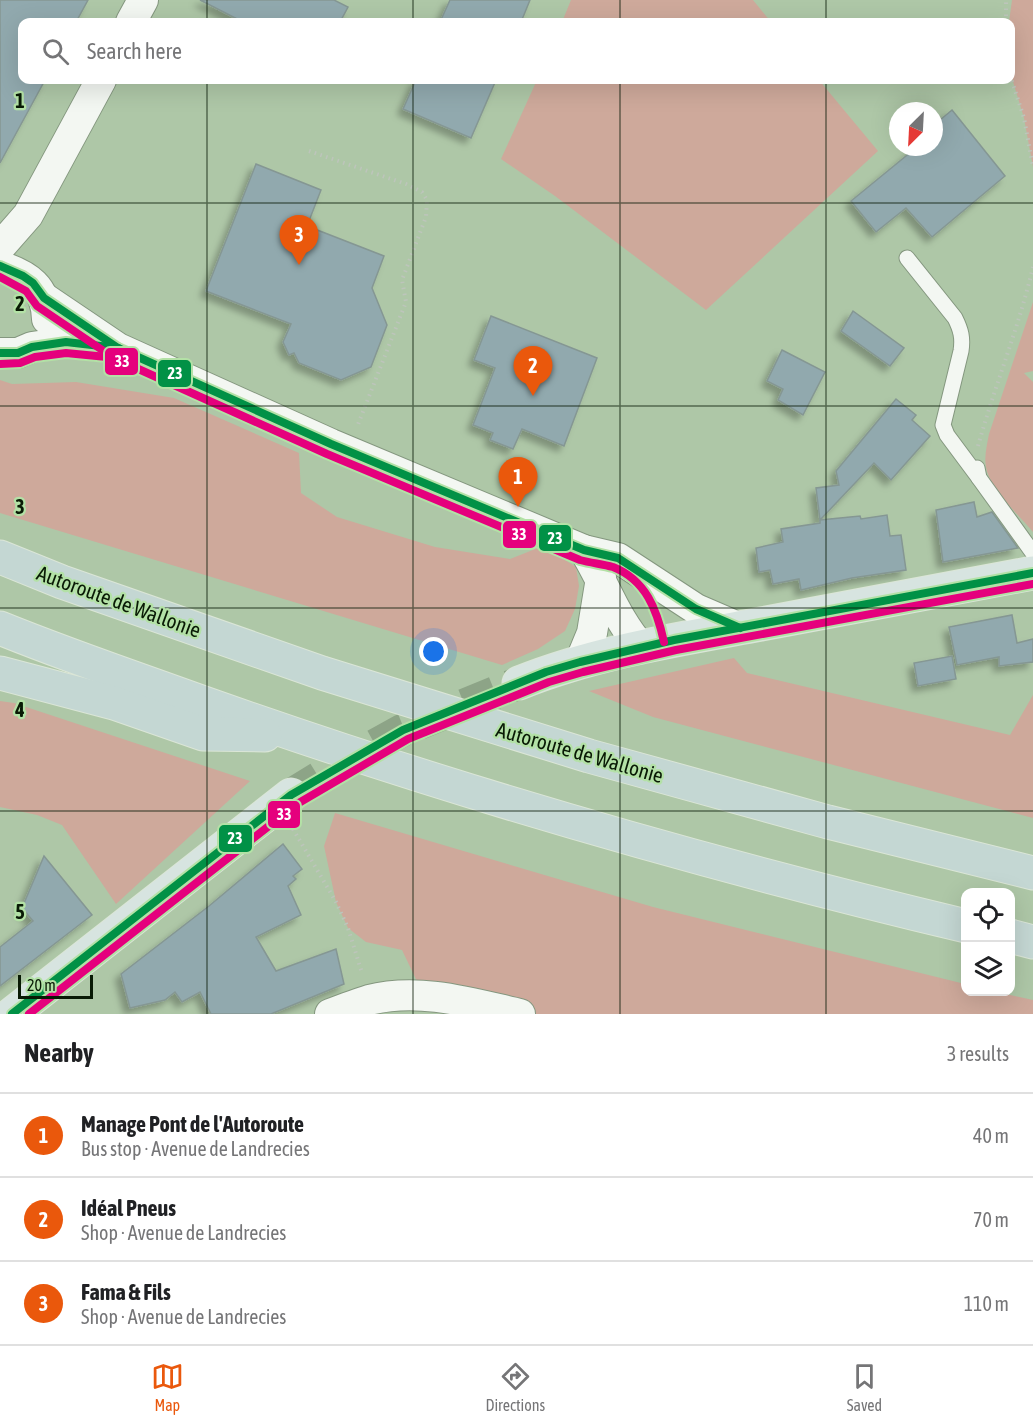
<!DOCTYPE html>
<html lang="en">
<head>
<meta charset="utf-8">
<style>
	:root { --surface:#fff; --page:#f6f6f6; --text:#202124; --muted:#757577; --line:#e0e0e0; --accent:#ea580c }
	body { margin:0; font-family:"Asap Condensed",sans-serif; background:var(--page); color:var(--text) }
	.controls { position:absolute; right:18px; bottom:18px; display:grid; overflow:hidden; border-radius:12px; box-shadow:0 6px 24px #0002 }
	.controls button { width:54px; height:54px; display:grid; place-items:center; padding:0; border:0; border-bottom:2px solid var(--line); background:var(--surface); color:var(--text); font:30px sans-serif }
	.compass { position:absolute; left:889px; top:102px; width:54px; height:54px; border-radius:50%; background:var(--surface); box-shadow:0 6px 24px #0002; rotate:204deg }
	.scale { position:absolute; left:18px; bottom:15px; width:75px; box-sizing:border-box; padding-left:6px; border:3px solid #091a05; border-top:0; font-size:16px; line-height:21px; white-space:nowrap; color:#091a05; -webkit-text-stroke:4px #b3e1a6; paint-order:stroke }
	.you { position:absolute; left:434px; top:652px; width:21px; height:21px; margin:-15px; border:4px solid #fff; border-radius:50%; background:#1a73e8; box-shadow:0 0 0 9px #1a73e833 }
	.badge { display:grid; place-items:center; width:39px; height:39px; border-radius:50%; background:var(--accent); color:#fff; font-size:20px; font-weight:700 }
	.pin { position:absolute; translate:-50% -50px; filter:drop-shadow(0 2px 3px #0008) }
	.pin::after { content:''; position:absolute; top:32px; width:21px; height:18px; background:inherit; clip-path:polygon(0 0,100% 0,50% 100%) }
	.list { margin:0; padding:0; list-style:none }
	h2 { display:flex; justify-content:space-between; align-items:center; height:78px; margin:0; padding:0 24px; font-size:26px }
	h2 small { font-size:20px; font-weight:400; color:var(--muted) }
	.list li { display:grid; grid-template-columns:39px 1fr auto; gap:18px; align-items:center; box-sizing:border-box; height:84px; padding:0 24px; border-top:2px solid var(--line) }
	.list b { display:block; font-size:22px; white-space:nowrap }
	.list p { margin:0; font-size:20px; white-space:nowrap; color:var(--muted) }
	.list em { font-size:20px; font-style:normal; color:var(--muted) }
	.icon { flex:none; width:33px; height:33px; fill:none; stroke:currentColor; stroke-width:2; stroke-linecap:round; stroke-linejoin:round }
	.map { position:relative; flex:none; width:1033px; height:1014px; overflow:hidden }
	.search { position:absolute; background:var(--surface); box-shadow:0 6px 24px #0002; left:18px; right:18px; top:18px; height:66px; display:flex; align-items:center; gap:15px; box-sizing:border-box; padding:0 21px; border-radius:12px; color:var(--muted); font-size:22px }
	.sheet { height:330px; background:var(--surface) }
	nav { display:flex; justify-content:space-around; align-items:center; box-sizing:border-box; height:84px; border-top:2px solid var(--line); background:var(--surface); font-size:16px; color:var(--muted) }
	nav a { display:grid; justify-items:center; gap:3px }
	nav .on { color:var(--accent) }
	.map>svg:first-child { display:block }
</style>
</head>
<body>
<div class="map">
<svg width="1033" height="1014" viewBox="0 0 1033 1014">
	<defs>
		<filter id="shadow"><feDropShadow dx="-5.5" dy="5.5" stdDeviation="3" flood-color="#0004"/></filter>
	</defs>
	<rect width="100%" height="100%" fill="#aec7a7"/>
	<!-- green -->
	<g fill="#cea99b">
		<path d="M571,0h182l18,22h-209z"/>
		<path d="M1012,0h21v167l-9,-49 -13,-43 -1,-53h-1z"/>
		<path d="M537,80h282l59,71 -172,159 -151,-114 -54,-37z"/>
		<path d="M1033,302v69l-9,2 9,9v150c-14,-17 -44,-44 -47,-65 -2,-11 1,-22 3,-33z"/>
		<path d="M0,380l12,4 64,-2 98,16 125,55 2,40 36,24 98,30 75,12 33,-13 33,21 3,19 -4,23 -10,22 -27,18 -36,16 -502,-152z"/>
		<path d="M734,658l13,15 263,62 23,-40v123l-380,-101 -64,-26z"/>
		<path d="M0,701l14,2 236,78 -134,123 -54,-79 -25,-10 -37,-8z"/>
		<path d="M335,813l318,94 312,77 1,8h31l36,8v14h-513l-96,-18 -22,-46 -36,-8 -18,-14 -12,-26 -12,-56z"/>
	</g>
	<!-- building -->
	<g fill="#91a9ae" stroke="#859793" stroke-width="1.5" filter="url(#shadow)">
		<path d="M0,0h88l-12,22h-54v58h23l-45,83z"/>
		<path d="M200,0h134l14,7 -8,15h-97z"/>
		<path d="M450,0h80l-9,22h-81z"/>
		<path d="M416,80h80l-25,58 -68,-29z"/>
		<path d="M952,110l53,66 -73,61 -26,-29 -30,24 -25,-31 66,-54h17v-22z"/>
		<path d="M256,164l65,26 -14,36 77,30 -12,32 15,37 -16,42 -30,13 -42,-17 -5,-10 -5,2 -6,-13 8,-18 -85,-33z"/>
		<path d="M853,311l51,37 -14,18 -49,-35z"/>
		<path d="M491,316l106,42 -33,88 -42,-17 -9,20 -23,-9 3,-7 -20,-8 22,-57 -21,-8z"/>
		<path d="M782,350l43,22 -22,43 -25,-15 5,-11 -16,-8z"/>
		<path d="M896,399l20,16 -4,5 18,16 -39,44 -17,-17 -54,57 -4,-32 23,-3 -3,-14z"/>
		<path d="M974,502l3,15 15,-5 26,36 -75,14 -7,-52z"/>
		<path d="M887,515l3,21 11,-1 5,35 -54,8 -51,12 -2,-11 -26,5 -3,-14 -11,2 -3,-24 27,-6 -2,-13 39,-6v-3l40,-4 1,3z"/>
		<path d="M1012,615l5,28 16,-4v23l-34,4v-9l-42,8 -8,-38z"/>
		<path d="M952,656l4,23 -38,7 -4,-23z"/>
		<path d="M283,844l19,25 -9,7 3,3 -8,7 13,29 -45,22 20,34 60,-22 8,35 -73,30h-60l-11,-22 -18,10 -7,-10 -10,8 -35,8 -9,-34 88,-68z"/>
		<path d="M44,856l48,59 -92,71v-39l33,-26 -11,-13z"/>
	</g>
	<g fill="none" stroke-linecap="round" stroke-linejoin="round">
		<!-- primary-tunnel -->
		<path stroke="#8da487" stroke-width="33" stroke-dasharray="33 16" stroke-linecap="butt" d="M291,795l47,-29 65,-36 116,-47"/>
		<defs>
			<g id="service">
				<path d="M907,258l48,60c6,12 8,20 6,33l-18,74 4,10 32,43"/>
				<path d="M977,468l2,10 54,75"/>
			</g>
			<g id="minor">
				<path d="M131,22l12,-22"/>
				<path d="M0,247l28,-32 73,-135"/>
				<path d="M0,266c28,9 46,21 47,53"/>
				<path d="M44,298l74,50 213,96 253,106 34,8 78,51 44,19"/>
				<path d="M0,353h18l14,-6 34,-5 46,5"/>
				<path d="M584,550c20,32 32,70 58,98"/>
				<path d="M580,662l12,-29 9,-55"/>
				<path d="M330,1014c13,-5 26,-10 39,-14 50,-13 103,3 151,14"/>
			</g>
			<g id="primary">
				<path d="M519,683c77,-31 161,-44 242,-59 91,-17 181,-34 272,-51"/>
				<path d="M12,1014l279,-219"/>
			</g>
			<g id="motorway">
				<path d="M0,557l62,25 260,91 267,83 239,66 205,51"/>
				<path d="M0,628c54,22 108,41 162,60 263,95 532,173 804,238"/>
				<path d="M0,673l114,30 89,31 62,1"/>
				<path d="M1010,936l23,6"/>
			</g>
		</defs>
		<!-- service casing -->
		<use href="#service" stroke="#84977f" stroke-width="17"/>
		<!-- minor casing -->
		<use href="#minor" stroke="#84977f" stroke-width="32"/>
		<!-- primary casing -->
		<use href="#primary" stroke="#dbe6d7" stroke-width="35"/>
		<!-- motorway casing -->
		<use href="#motorway" stroke="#dbe6d7" stroke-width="35"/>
		<!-- path -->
		<g stroke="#bdc5bb" stroke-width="4" stroke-dasharray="1.5 4.5" stroke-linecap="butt">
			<path d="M1006,22v-22"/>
			<path d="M1010,75l14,43 9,49"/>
			<path d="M309,151l97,33 16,8 5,8 -1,17 -24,63 4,22 -49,125"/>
			<path d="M978,446c17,-61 41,-119 55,-179"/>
			<path d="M293,829l43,73 12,26 14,45"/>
		</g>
		<!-- service -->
		<use href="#service" stroke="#f3f7f2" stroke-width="15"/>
		<!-- minor -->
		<use href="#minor" stroke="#f3f7f2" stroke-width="30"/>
		<!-- primary -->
		<use href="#primary" stroke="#d7e4e0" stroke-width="33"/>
		<!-- motorway -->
		<use href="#motorway" stroke="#c4d7d3" stroke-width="33"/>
		<defs>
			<g id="bus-1">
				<path d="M0,266l23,10 10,7 11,15 74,50 213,96 253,106 34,8 78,51 44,19"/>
				<path d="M0,353h18l14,-6 34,-5 52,6"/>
				<path d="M12,1014l279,-219 112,-65 143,-58 34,-10 94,-22 359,-67"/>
			</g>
			<g id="bus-2">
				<path d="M0,277l26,14 11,15 77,52 213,96 253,106c11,3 22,4 33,7 33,13 44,43 51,75"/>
				<path d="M0,364l20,-1 15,-6 31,-4 51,5"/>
				<path d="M29,1014l268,-210 111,-65 141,-57 34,-10 93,-22 357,-66"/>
			</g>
		</defs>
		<!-- bus-1 casing -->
		<use href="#bus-1" stroke="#b3e1a6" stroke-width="12"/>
		<!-- bus-2 casing -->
		<use href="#bus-2" stroke="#b3e1a6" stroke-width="12"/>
		<!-- bus-1 -->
		<use href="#bus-1" stroke="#019146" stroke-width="8"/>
		<!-- bus-2 -->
		<use href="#bus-2" stroke="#e5007d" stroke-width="8"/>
	</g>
	<!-- grid -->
	<path fill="none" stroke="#091a05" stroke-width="1.5" stroke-opacity="0.55" d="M207,0v22M413,0v22M620,0v22M826,0v22M207,80v934M413,80v934M620,80v934M826,80v934M0,203h1033M0,406h1033M0,608h1033M0,811h1033"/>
	<g text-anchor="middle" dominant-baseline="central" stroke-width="4.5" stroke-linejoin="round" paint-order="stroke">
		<!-- street labels -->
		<g font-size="21" fill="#091a05" stroke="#b3e1a6">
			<text transform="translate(119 601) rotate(20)">Autoroute de Wallonie</text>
			<text transform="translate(580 752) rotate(16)">Autoroute de Wallonie</text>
		</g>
	</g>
	<g font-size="20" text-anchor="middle" font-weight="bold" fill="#091a05" stroke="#b3e1a6" stroke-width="4.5" stroke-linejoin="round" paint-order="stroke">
		<text x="20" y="108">1</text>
		<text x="20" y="311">2</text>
		<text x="20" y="514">3</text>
		<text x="20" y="717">4</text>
		<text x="20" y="919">5</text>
	</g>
	<g stroke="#b3e1a6" stroke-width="2">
		<rect x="104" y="347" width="35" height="29" rx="6" fill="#e5007d"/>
		<rect x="157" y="359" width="35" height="29" rx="6" fill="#019146"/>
		<rect x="502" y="520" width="35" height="29" rx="6" fill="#e5007d"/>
		<rect x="538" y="524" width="34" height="28" rx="6" fill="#019146"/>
		<rect x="267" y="800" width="34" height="29" rx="6" fill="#e5007d"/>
		<rect x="218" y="824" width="35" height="29" rx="6" fill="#019146"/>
	</g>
	<g font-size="16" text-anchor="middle" font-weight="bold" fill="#fff">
		<text x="122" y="367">33</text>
		<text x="175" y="379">23</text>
		<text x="519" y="540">33</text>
		<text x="555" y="544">23</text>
		<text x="284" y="820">33</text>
		<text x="235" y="844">23</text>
	</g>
</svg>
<div class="controls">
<button><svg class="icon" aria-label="locate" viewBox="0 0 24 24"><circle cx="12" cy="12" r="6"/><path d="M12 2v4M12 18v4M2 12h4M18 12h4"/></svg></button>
<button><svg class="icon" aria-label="layers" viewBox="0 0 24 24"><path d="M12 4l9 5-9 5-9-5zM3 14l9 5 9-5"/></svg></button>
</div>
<svg class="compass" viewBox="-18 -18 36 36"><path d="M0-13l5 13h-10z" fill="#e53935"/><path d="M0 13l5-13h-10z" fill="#757577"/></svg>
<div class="scale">20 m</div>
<div class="you"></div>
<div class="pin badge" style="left:518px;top:507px">1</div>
<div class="pin badge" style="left:533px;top:396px">2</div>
<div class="pin badge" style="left:299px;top:265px">3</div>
<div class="search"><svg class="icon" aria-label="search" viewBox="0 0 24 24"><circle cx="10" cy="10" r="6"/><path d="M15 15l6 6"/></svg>Search here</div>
</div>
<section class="sheet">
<h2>Nearby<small>3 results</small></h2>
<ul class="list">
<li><span class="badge">1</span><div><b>Manage Pont de l'Autoroute</b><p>Bus stop · Avenue de Landrecies</p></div><em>40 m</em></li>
<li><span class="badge">2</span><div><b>Idéal Pneus</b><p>Shop · Avenue de Landrecies</p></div><em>70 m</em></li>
<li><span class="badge">3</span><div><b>Fama &amp; Fils</b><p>Shop · Avenue de Landrecies</p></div><em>110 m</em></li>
</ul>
</section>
<nav>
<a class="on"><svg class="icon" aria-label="map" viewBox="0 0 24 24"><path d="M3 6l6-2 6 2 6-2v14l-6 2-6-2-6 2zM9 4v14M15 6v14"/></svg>Map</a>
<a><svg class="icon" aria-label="directions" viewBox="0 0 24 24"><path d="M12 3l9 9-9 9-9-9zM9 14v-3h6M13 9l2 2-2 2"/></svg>Directions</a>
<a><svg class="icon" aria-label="saved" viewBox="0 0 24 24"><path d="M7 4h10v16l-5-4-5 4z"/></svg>Saved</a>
</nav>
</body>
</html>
